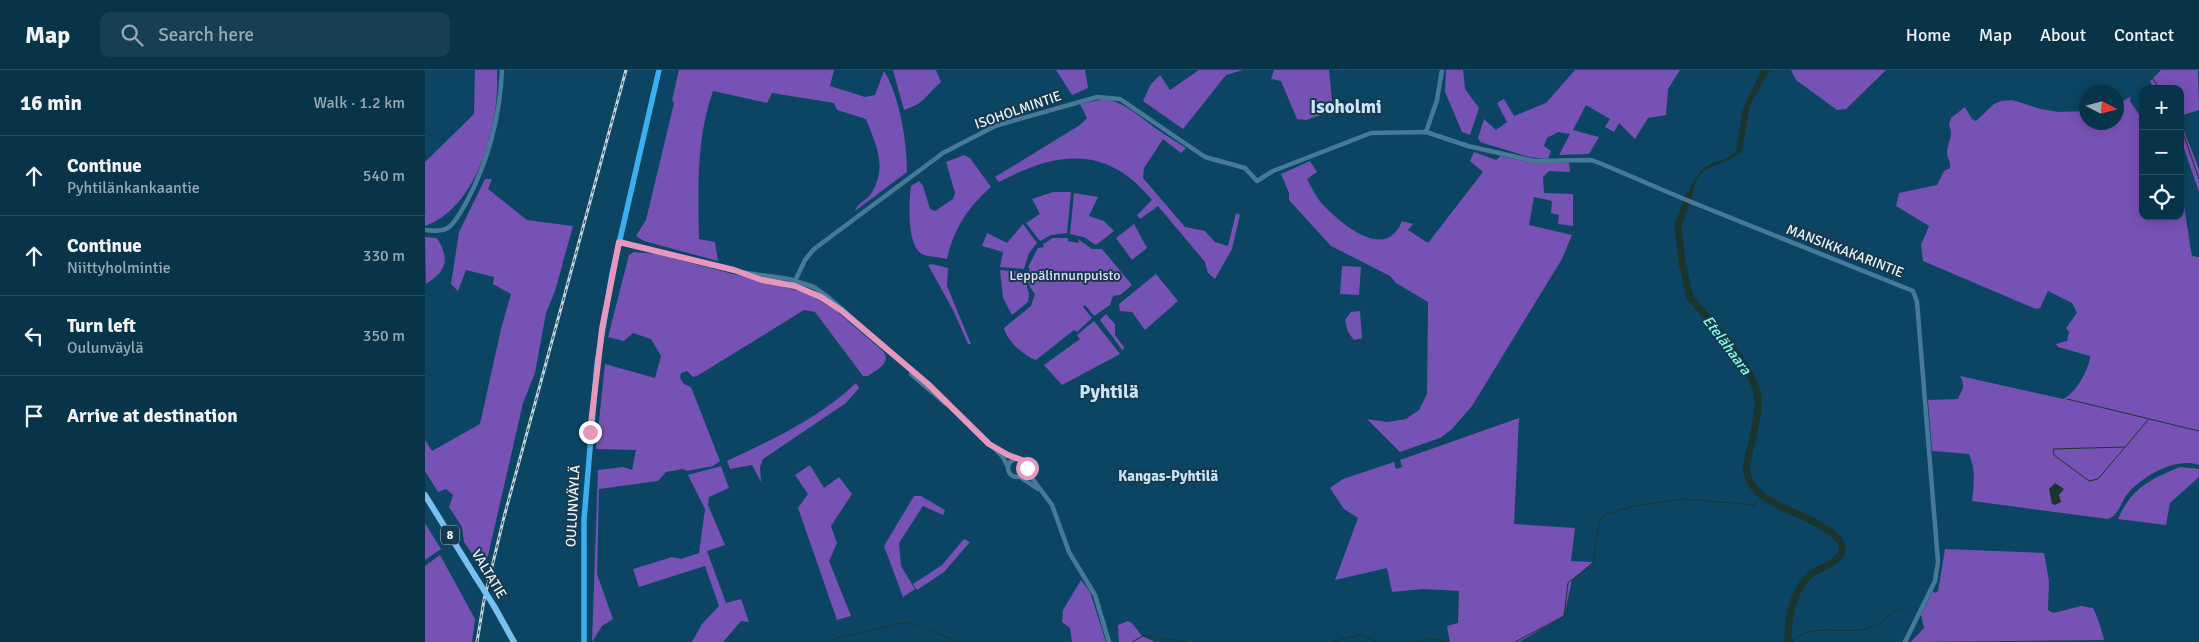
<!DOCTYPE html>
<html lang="en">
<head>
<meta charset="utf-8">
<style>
	:root { --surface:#08344a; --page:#163f54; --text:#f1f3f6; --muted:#98aab5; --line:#294f62 }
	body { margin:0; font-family:Signika,sans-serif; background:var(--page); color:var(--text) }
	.controls { position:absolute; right:15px; top:15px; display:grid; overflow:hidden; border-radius:10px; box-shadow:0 2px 12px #0003 }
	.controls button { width:45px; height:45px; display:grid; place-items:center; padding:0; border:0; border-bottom:1px solid var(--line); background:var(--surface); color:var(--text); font:25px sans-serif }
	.compass { position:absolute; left:1654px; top:15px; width:45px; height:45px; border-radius:50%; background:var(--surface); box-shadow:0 2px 12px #0003; rotate:96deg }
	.stop { position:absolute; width:15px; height:15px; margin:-11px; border:4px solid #e797bd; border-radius:50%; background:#fff }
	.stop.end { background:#e797bd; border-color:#fff; box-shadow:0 1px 5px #0008 }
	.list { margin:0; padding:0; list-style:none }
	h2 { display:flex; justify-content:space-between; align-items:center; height:65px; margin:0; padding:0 20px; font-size:21px }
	h2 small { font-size:16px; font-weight:400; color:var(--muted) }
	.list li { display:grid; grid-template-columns:32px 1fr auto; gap:15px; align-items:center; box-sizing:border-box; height:80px; padding:0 20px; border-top:1px solid var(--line) }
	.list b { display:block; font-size:19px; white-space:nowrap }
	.list p { margin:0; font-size:16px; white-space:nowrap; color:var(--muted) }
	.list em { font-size:16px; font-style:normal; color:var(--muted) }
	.icon { flex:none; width:28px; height:28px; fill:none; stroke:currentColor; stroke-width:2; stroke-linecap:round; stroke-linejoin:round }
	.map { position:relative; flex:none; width:1774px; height:572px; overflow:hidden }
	header { display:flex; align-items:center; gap:30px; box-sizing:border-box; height:70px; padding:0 25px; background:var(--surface); border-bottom:1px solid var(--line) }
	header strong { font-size:24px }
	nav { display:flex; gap:28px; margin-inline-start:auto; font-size:18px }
	.search { width:350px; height:45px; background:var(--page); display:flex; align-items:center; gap:12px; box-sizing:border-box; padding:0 18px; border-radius:10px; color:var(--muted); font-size:19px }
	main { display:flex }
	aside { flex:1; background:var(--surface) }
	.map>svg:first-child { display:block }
</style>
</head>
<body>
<header>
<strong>Map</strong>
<div class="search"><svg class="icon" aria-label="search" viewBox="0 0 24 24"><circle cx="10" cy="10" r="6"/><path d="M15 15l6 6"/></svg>Search here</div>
<nav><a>Home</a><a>Map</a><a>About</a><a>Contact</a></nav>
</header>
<main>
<aside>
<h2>16 min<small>Walk · 1.2 km</small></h2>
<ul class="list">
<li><svg class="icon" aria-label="ahead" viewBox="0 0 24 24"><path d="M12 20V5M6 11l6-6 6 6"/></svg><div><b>Continue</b><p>Pyhtilänkankaantie</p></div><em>540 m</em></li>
<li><svg class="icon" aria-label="ahead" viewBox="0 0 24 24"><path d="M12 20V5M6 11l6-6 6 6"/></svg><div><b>Continue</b><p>Niittyholmintie</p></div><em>330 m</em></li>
<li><svg class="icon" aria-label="left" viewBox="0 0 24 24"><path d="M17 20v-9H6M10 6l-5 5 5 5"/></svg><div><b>Turn left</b><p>Oulunväylä</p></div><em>350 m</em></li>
<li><svg class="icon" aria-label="arrive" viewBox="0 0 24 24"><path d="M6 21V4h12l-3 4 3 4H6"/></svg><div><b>Arrive at destination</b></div></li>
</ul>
</aside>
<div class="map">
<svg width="1774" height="572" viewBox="0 0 1774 572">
	<rect width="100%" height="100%" fill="#0b4563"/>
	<!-- green -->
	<g fill="#7652b4">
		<path d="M50,0h22c3,52 -18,137 -72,156v-64l49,-48z"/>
		<path d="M254,0h155l-4,16 35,11 10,-2 9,-24c16,26 23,71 23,101l-52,39c2,-8 11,-10 16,-17 17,-27 5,-49 -5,-75l-29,-9 -3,-7 -62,-10 -5,10 -54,-12c-17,48 -15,98 -14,148l16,3 3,19 -74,-20 -8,-5 10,-16 28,-117 -2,-3z"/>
		<path d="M468,0h43l5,12c-15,13 -17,22 -37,28z"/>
		<path d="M631,0h29l3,18 -16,7z"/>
		<path d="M774,0h44l-17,5 -43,54 -40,-28 8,-17 9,-9 10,15z"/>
		<path d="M849,0h55l4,41 -27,9 -9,-1 -16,-38 -10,-2z"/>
		<path d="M1021,0h17l2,19 14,19 -9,27 -8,-3 -17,-40z"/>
		<path d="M1150,0h105l-12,19 -2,26 -18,3 -13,21 -16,-16 -5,9 -9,-5 5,-8 -24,-14 -13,25 26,7 -10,17 -30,1 11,-21 -12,-2 -11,6 -3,8 7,5 -3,8 -19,-2 -49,-15 -2,-4 6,-19 12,11 11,-8 -10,-19 7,-4 10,17 32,-13z"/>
		<path d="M1366,0h95l-40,39 -9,1 -41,-30z"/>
		<path d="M1736,0h37l1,40 -19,6v-27h-26l-4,-8z"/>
		<path d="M1706,26l-1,5 13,19v96h37v-37l11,72 1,5 7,1v208c-23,-8 -54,10 -70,27 -8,8 -9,23 -21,27l-136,-18c2,-17 4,-31 -3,-47l-37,-3 -4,-51 30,-1c4,-10 8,-12 2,-23l103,23c13,-6 26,-29 27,-43l-32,-9 -2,-3 11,-3 2,-9 -3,-4 11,-15 -5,-10 -24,-12 -8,17 -4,1 -113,-48 -2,-16 8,-19 -33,-20 3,-13 38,-8 7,-14 6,-3c1,-7 -3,-9 -3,-16 1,-11 7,-16 2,-27l2,-7 14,-11 7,12 4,2 18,-17 7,-3 11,-1 29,9 18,3 27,-1 1,11h30v-17z"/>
		<path d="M679,29c19,3 28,12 42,22 12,10 27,18 40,27l-5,5 -18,-14 -19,29 -1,10 42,49 20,4 10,11 13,4 8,-33 4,2 -8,34 -17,30 -7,-6 -3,-11 -47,-56 -18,13 -3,-4 15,-15c-45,-55 -95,-49 -153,-18l-4,-5 85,-52 7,-7 -7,-14z"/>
		<path d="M1755,51l19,48v23l-19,-55z"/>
		<path d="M1049,82l22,8 5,-4 27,6 41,1 1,9 -21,-1 -6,6 1,16 29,1v32l-15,-2 1,-9 -8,-2 1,-12 -18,-4 -5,28 43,10 -10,24 -90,147 -20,23 -12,9 -40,14 -33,-33 20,3 19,-3 13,-9 8,-16 1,-92 -32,-19 -6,-7 -59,-30 -42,-46v-7l-8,-19 29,-13 7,11 -10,7c5,9 10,20 17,27 19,19 62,56 78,15l11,3 -5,6 20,13 55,-71 -13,-11z"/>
		<path d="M539,85l6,3 21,29c-24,21 -37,42 -44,72 -7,-2 -16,-2 -23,-4 -18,-7 -15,-53 -13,-69l8,-5 4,5 7,23 5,2 18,-12 2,-6 -9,-31z"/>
		<path d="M60,109h7l-4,10 39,31 46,6 -18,65 -9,22 -11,60 -12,30 -36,157 -9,2 -14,-20 -2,-15 -13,-20 4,-12 -7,-6 -8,3 -13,-21v-31l7,11 48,-27 21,-95 10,-35 -18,-10 1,-7 -28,-7 -8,21 -7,-7 8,-52z"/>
		<path d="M628,122h18l-4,41 -16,2 -11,6 -14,-18 14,-9 -8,-15z"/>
		<path d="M649,123l24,4 -9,19 15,5 10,10 -18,14 -12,-8 -14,-3z"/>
		<path d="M598,154l14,19 -8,10 -5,16 -24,-2 3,-15 -21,-6 5,-13 20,10z"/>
		<path d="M709,154l13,24 -15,12 -16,-22z"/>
		<path d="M0,167l12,1c13,21 10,33 -11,46z"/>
		<path d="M628,168h15v3l11,2 -1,-4 14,10h10l30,36 -12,10 -7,1 -3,9 -16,11 -9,-11 -2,2 9,11 -15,14 -3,-2 -38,30c-11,-3 -30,-20 -32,-32l27,-22 4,-12c-5,-6 -8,-12 -8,-21l3,-3 -2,-3 10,-19 6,-1 -1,-3z"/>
		<path d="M209,182l22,2 151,39 27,16 50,43c7,12 -8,18 -16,24h-5l-48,-64 -11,-2 -107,66 -4,1 -6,-6 -6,2 -1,5 4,6 7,3 29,74 -7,5 -26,5 -4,-2 -17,3 -8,9 -59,8 -2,85 16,45 -11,7 -10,16 6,-172 25,-3 9,3 4,-20 -40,-1 9,-85 50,14 6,-22 -10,-17 -18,-6 -9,8 -16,-4 21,-82z"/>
		<path d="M507,194l16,4 -1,18 24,58h-3l-15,-34 -25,-45z"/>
		<path d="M917,196l19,1 -2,28 -19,-1z"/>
		<path d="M575,200l23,2 6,22 -1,8 -16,13 -9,-17z"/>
		<path d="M731,204l22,27 -33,29 -13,-18 -12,-1 -1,-7z"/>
		<path d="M935,241l2,27 -8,2 -6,-8 -3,-12 6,-8z"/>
		<path d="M681,244l9,10v11l9,12 -1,4 -23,-31z"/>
		<path d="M669,251l26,33 -58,31 -18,-20 36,-26 -3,-4z"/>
		<path d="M431,313l3,5 -13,15 -83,56 -3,8 1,15 -9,-17 -22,4 -3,-8c45,-21 92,-43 129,-78z"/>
		<path d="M1094,348l-5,106 61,4 -4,33 22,1 -21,18 -8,36 -45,26h-69l-3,-16 11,-3 1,-32 -36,-2 -31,3 -5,-24 -52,12 23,-62 -14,-9 -14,-21 13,-9 51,-17 2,7 6,-2 -2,-7z"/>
		<path d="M385,395l14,23 15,-11 13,17 -21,32 6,17 -8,18 22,55 -14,4 -39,-112 10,-14 -13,-19z"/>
		<path d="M296,396l8,22 -20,9 -1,8 17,40 -18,6 19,52 15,-4 8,23 -8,-1 -18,21h-31l10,-18 17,-18 -14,-40 -66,21 -6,-18 39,-12 9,2 18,-6 6,-44 -17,-34z"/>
		<path d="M1755,397l19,2v8l-29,26 -4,22 -48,-6c13,-30 32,-40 62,-52z"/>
		<path d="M489,426h7l24,14 -2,5 -20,-9 -24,37 2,23 14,23 -12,8 -19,-51z"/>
		<path d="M0,453l16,26 -16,11z"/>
		<path d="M539,469l6,3 -26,30 -27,18 -4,-6 29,-19z"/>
		<path d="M1520,479l99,4 5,28 -1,29 5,3 28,-7 12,2c3,5 11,28 11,32l-193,2 13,-14 -3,-13 12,-24 2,2 3,-2z"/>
		<path d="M15,485l35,64 -3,23h-47v-76z"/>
		<path d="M656,510l9,12 16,50h-34l-2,-14 -8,-6 1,-12z"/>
		<path d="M703,551l4,2 10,13 13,6h-36l-1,-17z"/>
	</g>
	<!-- water -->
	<g fill="#1b342e">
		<path d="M1336,0h9l-20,35 -8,46c-12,13 -39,13 -46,30 -2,6 -3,12 -6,19l-3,-2c5,-14 9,-27 24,-34 9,-4 17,-5 25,-12l7,-43z"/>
		<path d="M1630,413l9,6 -5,6 2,7 -6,3 -3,-1 -3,-15z"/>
	</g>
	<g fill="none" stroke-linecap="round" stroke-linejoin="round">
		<!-- stream -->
		<g stroke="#1b342e" stroke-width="1">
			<path d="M1722,0l2,3"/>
			<path d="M1727,7l7,12"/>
			<path d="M1755,54l19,55"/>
			<path d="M1642,329l132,32"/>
			<path d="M1700,377l-72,2 1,6 35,26 9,-2 50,-59"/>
			<path d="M506,561l28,11"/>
			<path d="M733,568l31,4"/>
			<path d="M406,572l2,-3 74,-17 11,4"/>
			<path d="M707,572l11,-6 10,1"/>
			<path d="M908,572l27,-7 16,7"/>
			<path d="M991,572l13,-4 19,4"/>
			<path d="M1090,572l49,-26 4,-33 25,-20 6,-40 5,-8 29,-9 51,-7 71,6 6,-9"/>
			<path d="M1367,572c19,-21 52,-6 78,-14 13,-5 21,-17 33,-21"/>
		</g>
		<!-- river -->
		<path stroke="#1b342e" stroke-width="7" d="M1264,125l-11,30 4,37 8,35c20,25 66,71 68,102 2,17 -9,51 -12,69 3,26 26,34 47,44 14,7 71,28 40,50 -8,6 -20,8 -26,16 -15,16 -19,43 -19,64"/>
		<!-- minor -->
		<g stroke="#487999" stroke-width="4.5">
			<path d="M1001,62l11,-32 5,-30"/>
			<path d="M0,160c7,1 16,2 23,-2 8,-6 13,-17 18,-25 22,-41 34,-86 36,-133"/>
			<path d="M194,172l121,30 49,7 25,8 14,10 100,87 75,73 5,10"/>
			<path d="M320,205l50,11 39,19"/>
			<path d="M368,215l12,-25 9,-11 129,-96 52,-27 102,-29 23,2 85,58 40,11 12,13 16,-10 98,-38 55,-1 42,14 66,15 57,-1 11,4 82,35 229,92 4,11 21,260 -3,19 -30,61"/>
			<path d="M486,304l34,29"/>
			<path d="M572,379l19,9"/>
			<circle cx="592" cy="398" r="9"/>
			<path d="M601,400l26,35 17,47 26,43 14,47"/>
			<path d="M595,407l18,12"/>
		</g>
		<!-- major -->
		<path stroke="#3baff0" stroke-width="5.5" d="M159,572v-122l13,-156 15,-90 47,-204"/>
		<!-- highway -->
		<g stroke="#79c0ee" stroke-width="6">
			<path d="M0,425l50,81"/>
			<path d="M69,536l20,36"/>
		</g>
		<defs>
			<path id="rail" d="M52,572l7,-42 20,-83 122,-447"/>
		</defs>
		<!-- rail casing -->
		<use href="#rail" stroke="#c3d4dd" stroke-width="3"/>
		<!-- rail -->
		<use href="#rail" stroke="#153a50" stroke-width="1" stroke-dasharray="4" stroke-linecap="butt"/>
		<!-- highway-bridge -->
		<path stroke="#79c0ee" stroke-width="6" d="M50,506l19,30"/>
	</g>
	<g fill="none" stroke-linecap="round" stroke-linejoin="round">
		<!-- route -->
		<path stroke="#e797bd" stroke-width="6" d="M165,362l12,-103 17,-87 115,28 28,10 33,6 26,11 21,14 86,73 61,60 19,11 14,5 5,8"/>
	</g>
	<g text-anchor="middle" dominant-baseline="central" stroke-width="4" stroke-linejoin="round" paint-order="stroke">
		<!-- shield labels -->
		<rect fill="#153a50" stroke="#adbdc6" stroke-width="1" x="16" y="455.5" width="18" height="19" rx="4"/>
		<g font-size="12" font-weight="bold" fill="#eef5f9">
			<text x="25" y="465">8</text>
		</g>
		<!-- street labels -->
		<g font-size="14" fill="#eef5f9" stroke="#153a50">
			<text transform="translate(593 40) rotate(-19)">ISOHOLMINTIE</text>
			<text transform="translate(1420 181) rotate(21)">MANSIKKAKARINTIE</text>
			<text transform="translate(148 436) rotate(-87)">OULUNVÄYLÄ</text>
			<text transform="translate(64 504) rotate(59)">VALTATIE</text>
		</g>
		<!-- park labels -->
		<g font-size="14" fill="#e3dbf7" stroke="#153a50">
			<text x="640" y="205">Leppälinnunpuisto</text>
		</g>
		<!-- water labels -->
		<g font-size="15" font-style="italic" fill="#86fee5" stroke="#153a50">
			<text transform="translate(1302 275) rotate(53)">Etelähaara</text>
		</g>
		<!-- neighbourhood labels -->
		<g font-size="15" font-weight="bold" fill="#cae4f7" stroke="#153a50">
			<text x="743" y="406">Kangas-Pyhtilä</text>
		</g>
		<!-- district labels -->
		<g font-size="19" font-weight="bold" fill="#cae4f7" stroke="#153a50">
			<text x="921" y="37">Isoholmi</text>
			<text x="684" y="322">Pyhtilä</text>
		</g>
	</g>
</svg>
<div class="controls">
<button>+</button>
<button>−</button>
<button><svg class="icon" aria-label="locate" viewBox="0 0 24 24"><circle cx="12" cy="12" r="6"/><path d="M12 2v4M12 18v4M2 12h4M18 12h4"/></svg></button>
</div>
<svg class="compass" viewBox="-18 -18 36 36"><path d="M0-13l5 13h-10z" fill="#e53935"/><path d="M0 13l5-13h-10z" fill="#98aab5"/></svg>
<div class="stop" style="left:602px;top:398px"></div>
<div class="stop end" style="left:165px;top:362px"></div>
</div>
</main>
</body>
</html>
